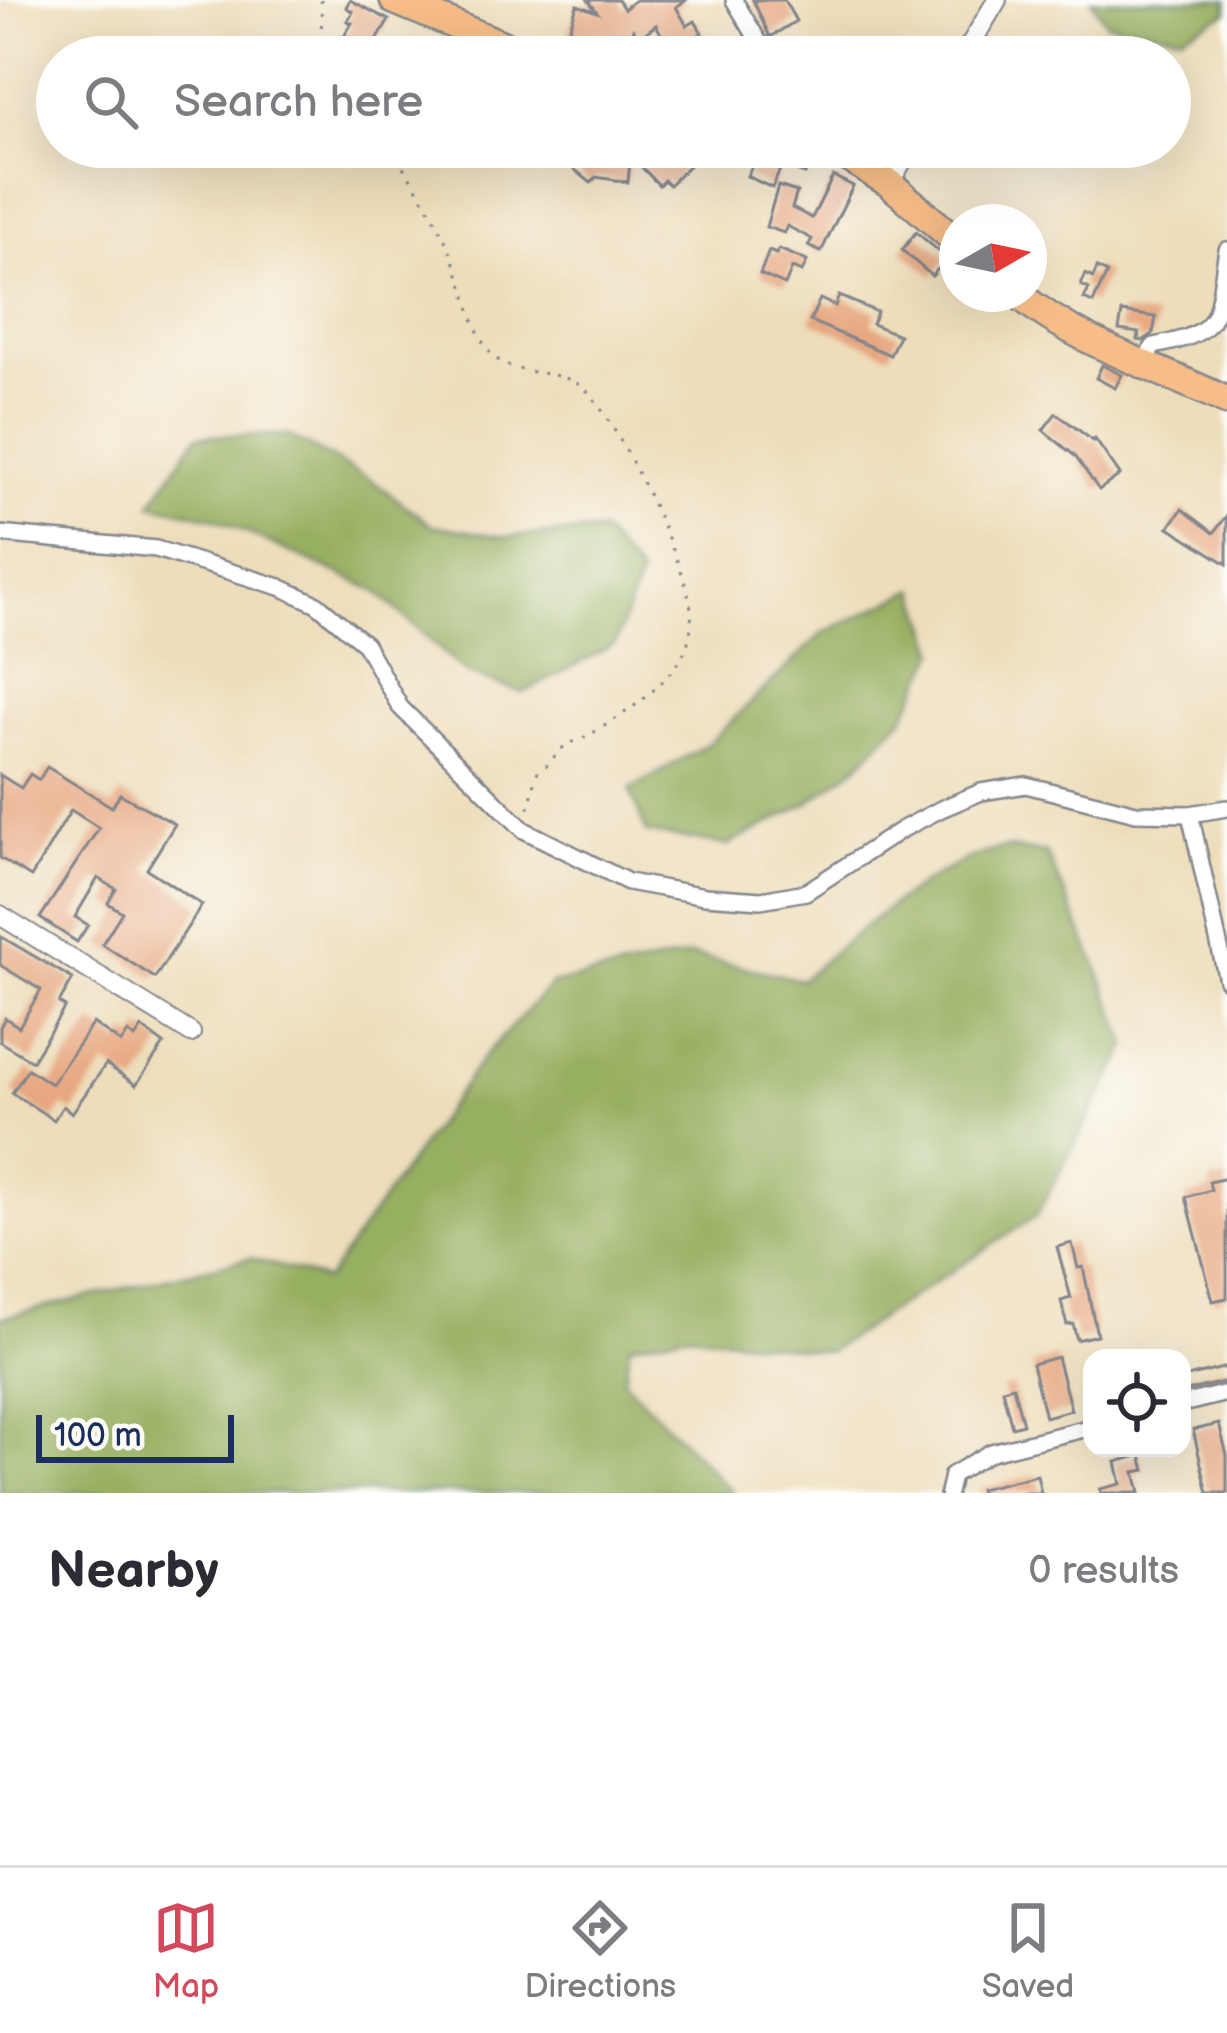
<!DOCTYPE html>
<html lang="en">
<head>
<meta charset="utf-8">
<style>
	:root { --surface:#fff; --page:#f7f7f7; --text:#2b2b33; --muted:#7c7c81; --line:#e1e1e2; --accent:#d1495b }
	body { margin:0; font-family:"Balsamiq Sans",sans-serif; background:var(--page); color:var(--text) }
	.controls { position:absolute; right:36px; bottom:36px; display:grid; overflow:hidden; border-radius:24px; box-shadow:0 12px 48px #0002 }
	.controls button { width:108px; height:108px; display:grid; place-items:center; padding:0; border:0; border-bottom:3px solid var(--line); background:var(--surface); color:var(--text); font:60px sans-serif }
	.compass { position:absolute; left:939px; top:204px; width:108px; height:108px; border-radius:50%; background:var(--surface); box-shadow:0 12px 48px #0002; rotate:81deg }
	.scale { position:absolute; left:36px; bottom:30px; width:198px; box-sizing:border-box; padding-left:12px; border:6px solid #1b2f5e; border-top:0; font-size:33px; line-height:42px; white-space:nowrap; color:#1b2f5e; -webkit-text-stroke:9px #fdfcf7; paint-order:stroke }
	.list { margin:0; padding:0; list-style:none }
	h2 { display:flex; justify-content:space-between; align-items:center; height:156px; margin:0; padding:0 48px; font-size:51px }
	h2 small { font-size:39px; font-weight:400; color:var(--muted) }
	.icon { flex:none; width:66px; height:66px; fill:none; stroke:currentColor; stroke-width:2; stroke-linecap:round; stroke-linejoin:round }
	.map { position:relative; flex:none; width:1227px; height:1493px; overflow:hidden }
	.search { position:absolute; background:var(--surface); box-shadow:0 12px 48px #0002; left:36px; right:36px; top:36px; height:132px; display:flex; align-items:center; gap:30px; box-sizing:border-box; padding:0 42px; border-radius:66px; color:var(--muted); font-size:45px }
	.sheet { height:372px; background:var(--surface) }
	nav { display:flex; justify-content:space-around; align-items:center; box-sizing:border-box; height:168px; border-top:3px solid var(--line); background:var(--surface); font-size:33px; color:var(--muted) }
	nav a { display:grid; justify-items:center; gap:6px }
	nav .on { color:var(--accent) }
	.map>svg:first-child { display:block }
</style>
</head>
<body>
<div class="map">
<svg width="1227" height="1493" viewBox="0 0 1227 1493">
	<rect width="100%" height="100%" fill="#fdfcf7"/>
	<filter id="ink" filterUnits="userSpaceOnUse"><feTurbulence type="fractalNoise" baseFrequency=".00833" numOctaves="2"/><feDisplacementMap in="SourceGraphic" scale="24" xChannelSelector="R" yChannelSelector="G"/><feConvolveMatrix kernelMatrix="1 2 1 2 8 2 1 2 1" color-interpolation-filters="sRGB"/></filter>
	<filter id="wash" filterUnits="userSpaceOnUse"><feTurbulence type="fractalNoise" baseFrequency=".004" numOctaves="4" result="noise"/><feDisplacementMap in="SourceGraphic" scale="48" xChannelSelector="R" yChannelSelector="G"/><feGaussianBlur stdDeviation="2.7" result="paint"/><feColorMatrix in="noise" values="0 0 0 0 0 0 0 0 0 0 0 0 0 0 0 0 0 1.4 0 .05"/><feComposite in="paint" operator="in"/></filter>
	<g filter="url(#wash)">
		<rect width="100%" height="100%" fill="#edddba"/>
		<!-- forest -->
		<g fill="#97af60" stroke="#596f5f" stroke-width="3">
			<path d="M1091,0h136v13l-46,22 -74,-12z"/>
			<path d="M288,435l85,46 58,44 73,12 97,-6 39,45 -25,68 -92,49 -57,-20 -91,-83 -161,-72 -63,-14 46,-68z"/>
			<path d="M916,589l21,62 -33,66 -47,49 -51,38 -78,41 -81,-12 -17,-43 79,-47 114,-110z"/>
			<path d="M1006,848l40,5 51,113 31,80 -92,170 -208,136 -139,-19 -59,11 -6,37 109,112h-733v-175l251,-60 75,22 159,-225 67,-71 139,-29 110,25c53,-45 136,-121 205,-132z"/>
		</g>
		<g id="blocks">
			<!-- building -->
			<g fill="#e7a780">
				<path d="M350,0l39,20 -22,37h-26l-7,-4 18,-30 -5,-2 6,-9 -7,-5z"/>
				<path d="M588,0h30l6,9 11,-9h51l-10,7 11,19 8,-5 7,12 -31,18 -15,-26 -16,12 -7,-8 -8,24 -36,-12 -5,15 -21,-7 14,-44 20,7z"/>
				<path d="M753,0h31l12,21 -26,16z"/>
				<path d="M566,147h18l11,9 35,5 -2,21 -32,-5 -5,6 -33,-27z"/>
				<path d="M639,147h69l-39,38 -5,-5 -5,5 -29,-30z"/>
				<path d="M792,147l15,3 -2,7 5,2 -5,15 -20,-7z"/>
				<path d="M756,158l24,12 -8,18 -25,-12z"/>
				<path d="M833,176l20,10 -32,66 -13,-6 4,-7 -25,-13 -3,7 -18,-6 12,-41 19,6 -5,16 20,10z"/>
				<path d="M916,232l31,26 -15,18 -30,-26z"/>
				<path d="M779,249l28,12 -5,11 -10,-4 -7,17 -25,-11 9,-23 7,3z"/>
				<path d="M1097,268l10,5 -14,30 -9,-4 5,-10 -8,-4 5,-11 7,4z"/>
				<path d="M839,296l38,16 -5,12 27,11 -9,20 -80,-34 10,-22 15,7z"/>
				<path d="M1122,312l34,5 -3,17 -10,7 -5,-1 1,-7 -20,-3z"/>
				<path d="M1102,365l20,10 -7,13 -19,-10z"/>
				<path d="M1056,413l37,28 2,-2 25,36 -21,15 -24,-34 -32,-26z"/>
				<path d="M1182,509l32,24 13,-18v49l-58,-37z"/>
				<path d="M47,767l65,40 8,-13 55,30 -28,45 55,36 -47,73 -53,-34 20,-32 -14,-9 8,-14 -18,-11 -23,39 13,8 -11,17 -37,-24 59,-90 -28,-18 -40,67 -31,-19v-83l21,13 9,-14 9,6z"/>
				<path d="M0,936l73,43 -14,24 6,4 -33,54 -32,-19v-15l5,-9 14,9 22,-37 -41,-25z"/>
				<path d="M93,1023l28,20 7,-10 7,5 7,-10 22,16 -28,41 -30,-21 -34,49 -9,-7 -9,14 -42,-27 16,-24 23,15z"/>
				<path d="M1227,1178v120l-14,3 -27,-104 25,-7 -2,-8z"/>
				<path d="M1072,1243l6,25 5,-1 14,68 -20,5 -4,-16 -6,1 -6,-24 10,-3 -14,-51z"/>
				<path d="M1057,1357l14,53 -26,7 -13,-53z"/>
				<path d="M1227,1367v14l-41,10 -3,-13z"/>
				<path d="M1013,1386l10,38 -11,3 -10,-38z"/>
				<path d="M1219,1424l8,31v38h-19l-15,-63z"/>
				<path d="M1141,1455l4,15 -10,2 5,21h-39l-1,-4 21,-5 -5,-22z"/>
				<path d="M1037,1475l4,18h-61l-1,-4z"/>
			</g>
		</g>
	</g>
	<g filter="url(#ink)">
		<use href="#blocks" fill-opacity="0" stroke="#84868c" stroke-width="3"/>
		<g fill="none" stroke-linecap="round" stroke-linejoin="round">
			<defs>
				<g id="minor">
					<path d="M734,0l34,57"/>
					<path d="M1140,366l14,-20c73,-14 61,-30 73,-96"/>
					<path d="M0,534l156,15 124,38 37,17 48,40 35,63 124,123 104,52 77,14 56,4 45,-8 95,-62 40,-21 40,-17 45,-7 110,28 54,1 37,-6"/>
					<path d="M1190,814l37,166"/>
					<path d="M1182,1404l45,-11"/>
					<path d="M948,1493l4,-18 39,-23 101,-25"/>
				</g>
				<g id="tertiary">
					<path d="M963,57l34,-57"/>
					<path d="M889,183l22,-36"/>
					<path d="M0,915l191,118"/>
				</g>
				<g id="trunk">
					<path d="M394,0l138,57"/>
					<path d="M831,147l58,36 68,59"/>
					<path d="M1018,294c59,49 141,74 209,107"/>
				</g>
			</defs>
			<!-- minor casing -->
			<use href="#minor" stroke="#84868c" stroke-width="20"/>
			<!-- tertiary casing -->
			<use href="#tertiary" stroke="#84868c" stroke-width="22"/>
			<!-- trunk casing -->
			<use href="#trunk" stroke="#84868c" stroke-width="32"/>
			<!-- path -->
			<g stroke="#84868c" stroke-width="3" stroke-dasharray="3 9" stroke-linecap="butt">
				<path d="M321,0l1,57"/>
				<path d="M389,147c28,38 50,75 67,119 10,25 15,55 28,78 24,42 75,17 104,48 30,32 92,162 101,206 5,19 2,45 -9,62 -21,32 -58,56 -91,75 -7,4 -18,7 -25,12 -12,8 -11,18 -26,23l-11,46"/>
			</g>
			<!-- minor -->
			<use href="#minor" stroke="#fff" stroke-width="15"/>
			<!-- tertiary -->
			<use href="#tertiary" stroke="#fff" stroke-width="18"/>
			<!-- trunk -->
			<use href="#trunk" stroke="#f7bd88" stroke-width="27"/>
		</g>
	</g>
</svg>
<div class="controls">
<button><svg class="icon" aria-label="locate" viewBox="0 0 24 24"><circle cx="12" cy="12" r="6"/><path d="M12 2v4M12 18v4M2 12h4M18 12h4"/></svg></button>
</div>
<svg class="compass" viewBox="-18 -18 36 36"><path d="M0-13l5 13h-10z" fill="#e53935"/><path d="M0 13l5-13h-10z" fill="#7c7c81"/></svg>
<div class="scale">100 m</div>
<div class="search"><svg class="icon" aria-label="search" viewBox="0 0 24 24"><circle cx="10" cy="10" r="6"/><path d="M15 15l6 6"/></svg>Search here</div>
</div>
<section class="sheet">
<h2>Nearby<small>0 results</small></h2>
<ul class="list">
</ul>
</section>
<nav>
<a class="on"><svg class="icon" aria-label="map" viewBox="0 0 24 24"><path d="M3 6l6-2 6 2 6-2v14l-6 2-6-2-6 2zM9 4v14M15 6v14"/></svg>Map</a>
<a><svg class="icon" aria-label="directions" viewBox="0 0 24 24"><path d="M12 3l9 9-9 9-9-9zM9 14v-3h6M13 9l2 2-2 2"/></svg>Directions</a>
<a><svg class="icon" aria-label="saved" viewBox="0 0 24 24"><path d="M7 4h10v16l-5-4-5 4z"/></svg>Saved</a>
</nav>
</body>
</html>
